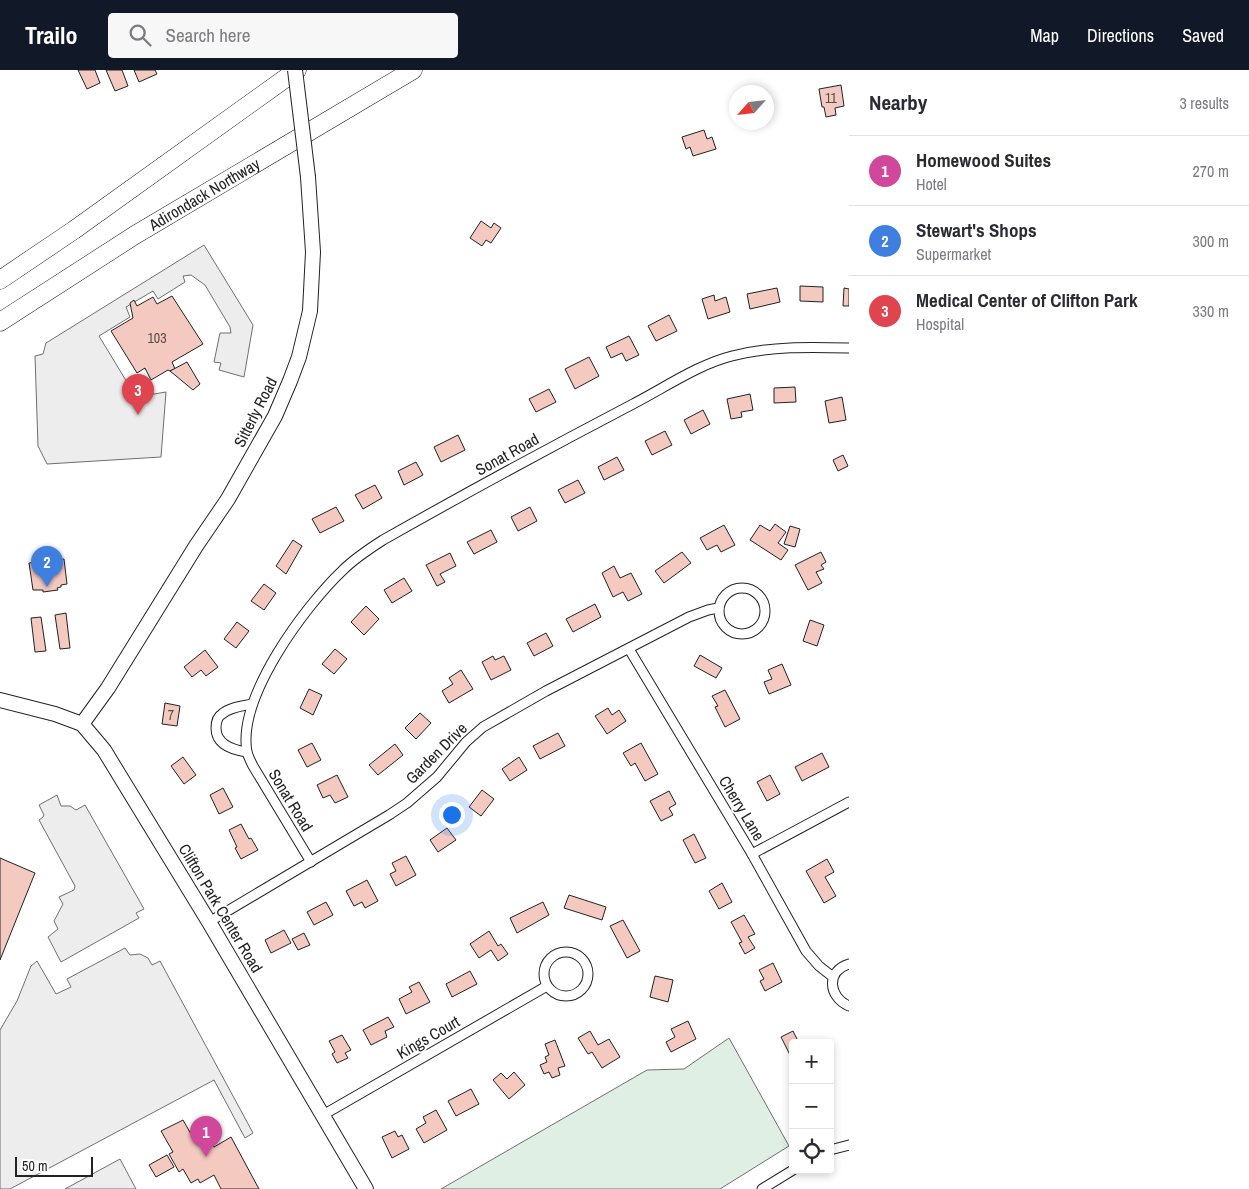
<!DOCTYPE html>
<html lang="en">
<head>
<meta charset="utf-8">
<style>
	:root { --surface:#fff; --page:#f7f7f7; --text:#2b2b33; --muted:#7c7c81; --line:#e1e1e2; --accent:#111827 }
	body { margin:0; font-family:"Archivo Narrow",sans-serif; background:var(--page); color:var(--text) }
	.controls { position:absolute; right:15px; bottom:15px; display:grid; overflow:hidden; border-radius:5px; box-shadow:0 2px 8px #0003 }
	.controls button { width:45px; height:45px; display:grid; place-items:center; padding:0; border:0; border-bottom:1px solid var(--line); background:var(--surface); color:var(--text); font:25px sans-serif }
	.compass { position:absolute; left:729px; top:15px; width:45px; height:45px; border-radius:50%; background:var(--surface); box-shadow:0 2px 8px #0003; rotate:243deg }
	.scale { position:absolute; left:15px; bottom:12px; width:78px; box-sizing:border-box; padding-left:5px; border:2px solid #222; border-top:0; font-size:14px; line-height:18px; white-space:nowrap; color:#222; -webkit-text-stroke:4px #fff; paint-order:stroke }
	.you { position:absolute; left:451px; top:744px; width:18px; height:18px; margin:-12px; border:4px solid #fff; border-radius:50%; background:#1a73e8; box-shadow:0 0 0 8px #1a73e833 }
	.badge { display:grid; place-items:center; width:32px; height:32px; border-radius:50%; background:var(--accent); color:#fff; font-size:16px; font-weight:700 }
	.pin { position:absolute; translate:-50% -41px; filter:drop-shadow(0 1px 2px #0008) }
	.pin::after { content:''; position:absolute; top:26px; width:18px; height:15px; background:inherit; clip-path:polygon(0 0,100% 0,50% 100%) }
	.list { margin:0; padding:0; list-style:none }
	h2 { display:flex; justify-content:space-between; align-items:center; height:65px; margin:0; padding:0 20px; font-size:21px }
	h2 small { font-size:16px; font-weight:400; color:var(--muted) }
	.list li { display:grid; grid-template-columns:32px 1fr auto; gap:15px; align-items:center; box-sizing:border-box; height:70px; padding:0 20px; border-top:1px solid var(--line) }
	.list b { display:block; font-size:19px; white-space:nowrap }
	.list p { margin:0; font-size:16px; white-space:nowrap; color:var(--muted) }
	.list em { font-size:16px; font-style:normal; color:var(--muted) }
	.icon { flex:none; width:28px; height:28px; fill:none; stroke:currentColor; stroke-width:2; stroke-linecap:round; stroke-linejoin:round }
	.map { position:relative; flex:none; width:849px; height:1119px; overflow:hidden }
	header { display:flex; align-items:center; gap:30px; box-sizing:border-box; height:70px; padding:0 25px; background:var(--accent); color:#fff }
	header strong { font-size:24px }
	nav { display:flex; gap:28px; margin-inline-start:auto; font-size:18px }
	.search { width:350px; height:45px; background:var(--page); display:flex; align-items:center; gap:12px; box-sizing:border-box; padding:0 18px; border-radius:5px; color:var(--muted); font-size:19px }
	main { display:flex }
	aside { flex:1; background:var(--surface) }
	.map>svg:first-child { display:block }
</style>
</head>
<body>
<header>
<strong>Trailo</strong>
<div class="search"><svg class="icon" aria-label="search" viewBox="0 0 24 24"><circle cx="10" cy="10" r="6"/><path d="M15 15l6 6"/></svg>Search here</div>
<nav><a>Map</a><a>Directions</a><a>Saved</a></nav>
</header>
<main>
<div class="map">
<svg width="849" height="1119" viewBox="0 0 849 1119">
	<rect width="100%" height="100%" fill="#fff"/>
	<!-- green -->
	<path fill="#e0efe3" stroke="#6f6f6f" d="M729,968l60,108 -69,43h-279l206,-119 37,-1z"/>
	<!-- parking -->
	<g fill="#ededed" stroke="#6f6f6f">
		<path d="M204,175l49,80 -9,52 -25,-7 2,-7 -7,-1 6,-29h11l-1,-6 -25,-42 -14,-10 -8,1 2,6 -27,17 -5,-8 -27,16 4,10 -31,19 37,61 30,-5 -5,65 -114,7 -9,-18 -3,-90 8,-2 3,-11z"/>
		<path d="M57,725l4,11h9l6,4 9,-5 59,104 -8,4 3,5 -78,44 -13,-25 10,-8 -4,-8 9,-17 -4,-7 15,-7 1,-4 -36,-66 4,-3 1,-2 -5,-10z"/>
		<path d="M125,878l5,7 10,-1 8,4 4,7 8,-4 93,172 -8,5 -31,-58 -204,109h-10v-159l17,-29 14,-35 6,-5 19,33 15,-7 -4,-8z"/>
		<path d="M120,1089l16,30h-71z"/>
	</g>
	<!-- building -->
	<g fill="#f3c9c0" stroke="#222">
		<path d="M78,0h17l5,13 -13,6z"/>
		<path d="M106,0h16l6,16 -13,5z"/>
		<path d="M134,0h21l2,4 -18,8z"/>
		<path d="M841,15l3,21 -9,2 1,7 -10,2 -2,-10h-2l-3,-18z"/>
		<path d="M704,60l3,9 5,-2 4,12 -23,7 -3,-9 -4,2 -4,-12z"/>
		<path d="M481,151l10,7 3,-5 7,5 -10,15 -5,-3 -4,6 -12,-8z"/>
		<path d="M800,216l23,1v15l-23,-1z"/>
		<path d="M777,218l3,14 -30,7 -3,-15z"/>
		<path d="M844,218l5,1v17h-6z"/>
		<path d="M714,225l1,6 11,-4 4,15 -22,7 -6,-20z"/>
		<path d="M172,226l31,48 -31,18 3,7 -5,2 -2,-1 -17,10 -6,-12 -8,5 -26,-42 22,-13 -3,-15 4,-3 3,6 16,-9 4,7z"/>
		<path d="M669,245l8,16 -21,10 -8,-15z"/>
		<path d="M629,266l10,19 -13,6 -4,-8 -11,5 -5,-11z"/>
		<path d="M589,287l10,19 -24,13 -10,-20z"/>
		<path d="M187,292l13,22 -7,6 -23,-19z"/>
		<path d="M795,317l1,15 -22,1v-15z"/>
		<path d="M549,319l7,13 -20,10 -7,-13z"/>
		<path d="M750,324l3,16 -12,2 1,5 -11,2 -4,-20z"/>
		<path d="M842,327l4,23 -17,3 -4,-22z"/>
		<path d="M703,340l7,14 -19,10 -7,-14z"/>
		<path d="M665,361l7,14 -20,10 -7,-14z"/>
		<path d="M458,365l7,15 -24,12 -7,-15z"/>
		<path d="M843,385l5,11 -10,5 -5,-11z"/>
		<path d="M617,387l7,13 -20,10 -6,-13z"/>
		<path d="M416,392l7,13 -19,10 -6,-14z"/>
		<path d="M578,410l7,13 -20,10 -7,-13z"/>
		<path d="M375,415l7,13 -19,11 -8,-14z"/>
		<path d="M336,437l8,14 -24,12 -8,-14z"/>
		<path d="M530,437l7,14 -19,10 -7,-14z"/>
		<path d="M775,454l11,8 -8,11 10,7 -7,10 -31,-20 10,-15 10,6z"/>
		<path d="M724,455l11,20 -14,7 -4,-7 -10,5 -7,-12z"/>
		<path d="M790,456l10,3 -5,18 -11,-3z"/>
		<path d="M491,460l6,12 -23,12 -7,-12z"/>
		<path d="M293,470l9,6 -16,28 -10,-8z"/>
		<path d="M682,482l9,11 -27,20 -9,-12z"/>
		<path d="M821,482l5,10 -5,3 3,4 -8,3 6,11 -14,7 -13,-25z"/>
		<path d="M450,483l6,13 -16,8 5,8 -8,4 -11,-21z"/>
		<path d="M64,489l3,25 -6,1v2l-4,1 1,2 -15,2v-2h-10l-4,-27z"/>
		<path d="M614,496l6,12 11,-5 11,21 -14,7 -5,-9 -10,5 -11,-24z"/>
		<path d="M404,508l8,13 -20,12 -8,-13z"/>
		<path d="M264,514l12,9 -12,17 -13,-9z"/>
		<path d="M595,534l6,13 -28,15 -7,-13z"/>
		<path d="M366,536l13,13 -15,16 -13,-13z"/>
		<path d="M66,543l4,35 -10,1 -5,-34z"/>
		<path d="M41,547l5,34 -11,1 -4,-34z"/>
		<path d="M810,550l14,5 -7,21 -14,-5z"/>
		<path d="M237,552l12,9 -13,17 -12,-9z"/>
		<path d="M546,563l7,13 -19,10 -7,-13z"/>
		<path d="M335,579l12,10 -13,15 -12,-10z"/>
		<path d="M205,580l13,17 -12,9 -5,-6 -9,7 -8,-10z"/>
		<path d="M700,585l22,13 -6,10 -22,-12z"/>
		<path d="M493,586l2,4 9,-4 7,14 -20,10 -9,-18z"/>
		<path d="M782,594l9,21 -22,9 -5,-12 8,-3 -4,-9z"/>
		<path d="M461,600l12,19 -24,14 -7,-12 11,-7 -4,-6z"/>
		<path d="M309,619l13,6 -9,20 -13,-7z"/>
		<path d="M725,620l15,29 -15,8 -10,-20 3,-1 -6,-10z"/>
		<path d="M165,633l15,3 -3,20 -15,-2z"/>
		<path d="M608,638l4,7 7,-5 7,11 -19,13 -12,-18z"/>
		<path d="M420,643l11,10 -15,16 -11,-11z"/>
		<path d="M558,663l7,13 -25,13 -7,-13z"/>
		<path d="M312,673l9,17 -14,7 -9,-17z"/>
		<path d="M641,673l17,31 -13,7 -10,-18 -4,3 -8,-13z"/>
		<path d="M395,674l8,11 -25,20 -9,-10z"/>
		<path d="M822,683l7,14 -27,14 -7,-14z"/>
		<path d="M183,687l13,18 -12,9 -13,-18z"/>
		<path d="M519,687l8,13 -17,11 -8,-12z"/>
		<path d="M337,705l11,22 -13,6 -5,-8 -7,3 -6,-13z"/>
		<path d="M770,705l10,19 -13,7 -10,-19z"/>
		<path d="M223,718l10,19 -14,7 -9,-19z"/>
		<path d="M482,720l12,9 -13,17 -12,-9z"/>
		<path d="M669,721l7,13 -7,4 4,7 -12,6 -11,-20z"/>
		<path d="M241,754l8,15 2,-1 7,12 -17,9 -6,-11 2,-1 -8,-17z"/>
		<path d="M447,758l9,12 -18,12 -8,-12z"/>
		<path d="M694,764l12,24 -11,5 -12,-23z"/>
		<path d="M406,786l10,19 -20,11 -6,-12 6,-3 -4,-8z"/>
		<path d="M0,788l35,15 -35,87z"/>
		<path d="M827,789l7,13 -9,5 11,19 -12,7 -18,-32z"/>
		<path d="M367,810l11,21 -13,7 -3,-6 -8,4 -8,-15z"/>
		<path d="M722,813l10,19 -13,7 -10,-18z"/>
		<path d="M569,825l37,12 -4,13 -38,-12z"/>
		<path d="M326,832l7,13 -19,10 -7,-13z"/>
		<path d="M543,832l6,13 -32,18 -7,-15z"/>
		<path d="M744,845l11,19 -7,3 7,11 -10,6 -6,-11 3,-1 -11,-20z"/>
		<path d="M623,850l17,31 -13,7 -17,-32z"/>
		<path d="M284,860l7,13 -20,10 -6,-13z"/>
		<path d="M489,861l9,15 3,-2 7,10 -10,7 -7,-11 -12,8 -9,-14z"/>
		<path d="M304,863l6,12 -12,5 -6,-11z"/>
		<path d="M773,893l9,19 -17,9 -5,-10 4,-2 -5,-9z"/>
		<path d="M470,901l7,13 -25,13 -6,-13z"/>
		<path d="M655,906l18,4 -5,22 -18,-5z"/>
		<path d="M419,912l11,20 -24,12 -7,-15 13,-7 -3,-5z"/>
		<path d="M388,947l6,10 -9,4 2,6 -16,8 -8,-15z"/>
		<path d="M688,951l8,18 -25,13 -5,-10 9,-5 -4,-8z"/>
		<path d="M590,961l8,14 11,-6 11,18 -18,11 -10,-16 -4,2 -10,-16z"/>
		<path d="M793,961l6,12h-6l-1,16 -11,-22z"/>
		<path d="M342,965l9,15 -6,3 3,5 -11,5 -5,-9 3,-2 -6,-11z"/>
		<path d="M555,970l10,26 -7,2 2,7 -8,3 -3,-6 -5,2 -4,-9 7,-3 -2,-5 4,-2 -4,-11z"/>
		<path d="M514,1002l11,13 -16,14 -16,-19 8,-7 6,6z"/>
		<path d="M471,1019l8,15 -23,12 -8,-15z"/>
		<path d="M436,1040l11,20 -23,13 -8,-14 10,-6 -3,-6z"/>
		<path d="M183,1050l12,21 12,-7 7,13 17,-10 28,52h-38l-7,-14 -14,8 -2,-4 -7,4 -8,-14 -4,3 -10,-18 4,-2 -12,-21z"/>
		<path d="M395,1061l3,6 4,-2 7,14 -17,9 -10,-21z"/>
		<path d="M167,1085l7,12 -18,10 -7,-12z"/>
	</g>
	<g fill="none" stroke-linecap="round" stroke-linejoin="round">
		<defs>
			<g id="street">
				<circle cx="742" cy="541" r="23"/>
				<path d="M629,579l123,205 54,97 13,15 14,11"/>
				<path d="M247,682c-14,-2 -31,-7 -31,-24 0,-6 1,-11 6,-14 8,-7 21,-8 30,-10"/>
				<path d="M752,784l97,-52"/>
				<path d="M311,792l-58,-96c-2,-4 -5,-10 -6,-14 -10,-55 58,-146 96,-182 12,-12 26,-21 40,-30 83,-47 166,-92 250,-136 31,-16 66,-40 99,-48 38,-10 78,-9 117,-8"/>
				<path d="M209,852l180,-107 18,-12 30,-26 29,-35 17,-15 63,-36 143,-74 19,-7 10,-2"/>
				<circle cx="566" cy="904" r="22"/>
				<path d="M849,894c-23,7 -21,33 0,42"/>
				<path d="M323,1045l224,-129"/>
				<path d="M830,1080l19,-5"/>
				<path d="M762,1119l31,-19"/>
			</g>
			<g id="secondary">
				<path d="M0,630l55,14 27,10 22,26 105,172 157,267"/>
				<path d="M82,654l26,-36 88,-142 32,-47 47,-83 15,-35 9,-24 11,-46 3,-59 -5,-75"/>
			</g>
			<g id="highway">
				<path d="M0,210l74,-50 223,-160"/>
				<path id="s1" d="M0,252l135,-87 278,-165"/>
			</g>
		</defs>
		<!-- street casing -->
		<use href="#street" stroke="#222" stroke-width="11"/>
		<!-- secondary casing -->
		<use href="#secondary" stroke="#222" stroke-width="16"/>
		<!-- highway casing -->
		<use href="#highway" stroke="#222" stroke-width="19"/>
		<!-- street -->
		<use href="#street" stroke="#fff" stroke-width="9"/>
		<!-- secondary -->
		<use href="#secondary" stroke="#fff" stroke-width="14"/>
		<!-- highway -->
		<use href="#highway" stroke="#fff" stroke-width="18"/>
		<defs>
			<path id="secondary-bridge" d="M295,0l13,107"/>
		</defs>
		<!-- secondary-bridge casing -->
		<use href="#secondary-bridge" stroke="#222" stroke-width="16" stroke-linecap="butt"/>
		<!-- secondary-bridge -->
		<use href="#secondary-bridge" stroke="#fff" stroke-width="14"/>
	</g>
	<g text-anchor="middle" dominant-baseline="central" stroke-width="4" stroke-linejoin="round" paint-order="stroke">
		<!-- number labels -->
		<g font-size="14" fill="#564c4a">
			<text x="831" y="28">11</text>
			<text x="157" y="268">103</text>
			<text x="171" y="645">7</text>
		</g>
		<!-- street labels -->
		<g font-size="16" fill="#222" stroke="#fff">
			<text stroke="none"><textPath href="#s1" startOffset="241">Adirondack Northway</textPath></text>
			<text transform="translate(255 342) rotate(-63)">Sitterly Road</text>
			<text transform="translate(507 384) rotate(-29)">Sonat Road</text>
			<text transform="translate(436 683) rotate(-45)">Garden Drive</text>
			<text transform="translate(291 730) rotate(59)">Sonat Road</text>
			<text transform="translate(742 738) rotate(59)">Cherry Lane</text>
			<text transform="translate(221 838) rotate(59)">Clifton Park Center Road</text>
			<text transform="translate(428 967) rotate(-30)">Kings Court</text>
		</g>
	</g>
</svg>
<div class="controls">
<button>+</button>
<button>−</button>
<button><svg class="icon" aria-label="locate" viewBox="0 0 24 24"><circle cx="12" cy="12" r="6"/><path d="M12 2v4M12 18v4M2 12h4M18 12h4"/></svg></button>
</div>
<svg class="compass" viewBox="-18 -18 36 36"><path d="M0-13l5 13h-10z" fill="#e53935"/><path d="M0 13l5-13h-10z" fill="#7c7c81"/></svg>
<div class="scale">50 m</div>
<div class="you"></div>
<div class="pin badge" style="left:206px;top:1087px;background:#d1479c">1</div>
<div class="pin badge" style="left:47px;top:517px;background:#3f7fe0">2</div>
<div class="pin badge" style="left:138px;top:345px;background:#e0444e">3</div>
</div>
<aside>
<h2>Nearby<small>3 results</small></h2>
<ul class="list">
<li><span class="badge" style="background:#d1479c">1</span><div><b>Homewood Suites</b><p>Hotel</p></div><em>270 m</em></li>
<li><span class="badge" style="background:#3f7fe0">2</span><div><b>Stewart's Shops</b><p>Supermarket</p></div><em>300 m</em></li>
<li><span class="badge" style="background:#e0444e">3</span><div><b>Medical Center of Clifton Park</b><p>Hospital</p></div><em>330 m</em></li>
</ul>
</aside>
</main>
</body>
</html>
